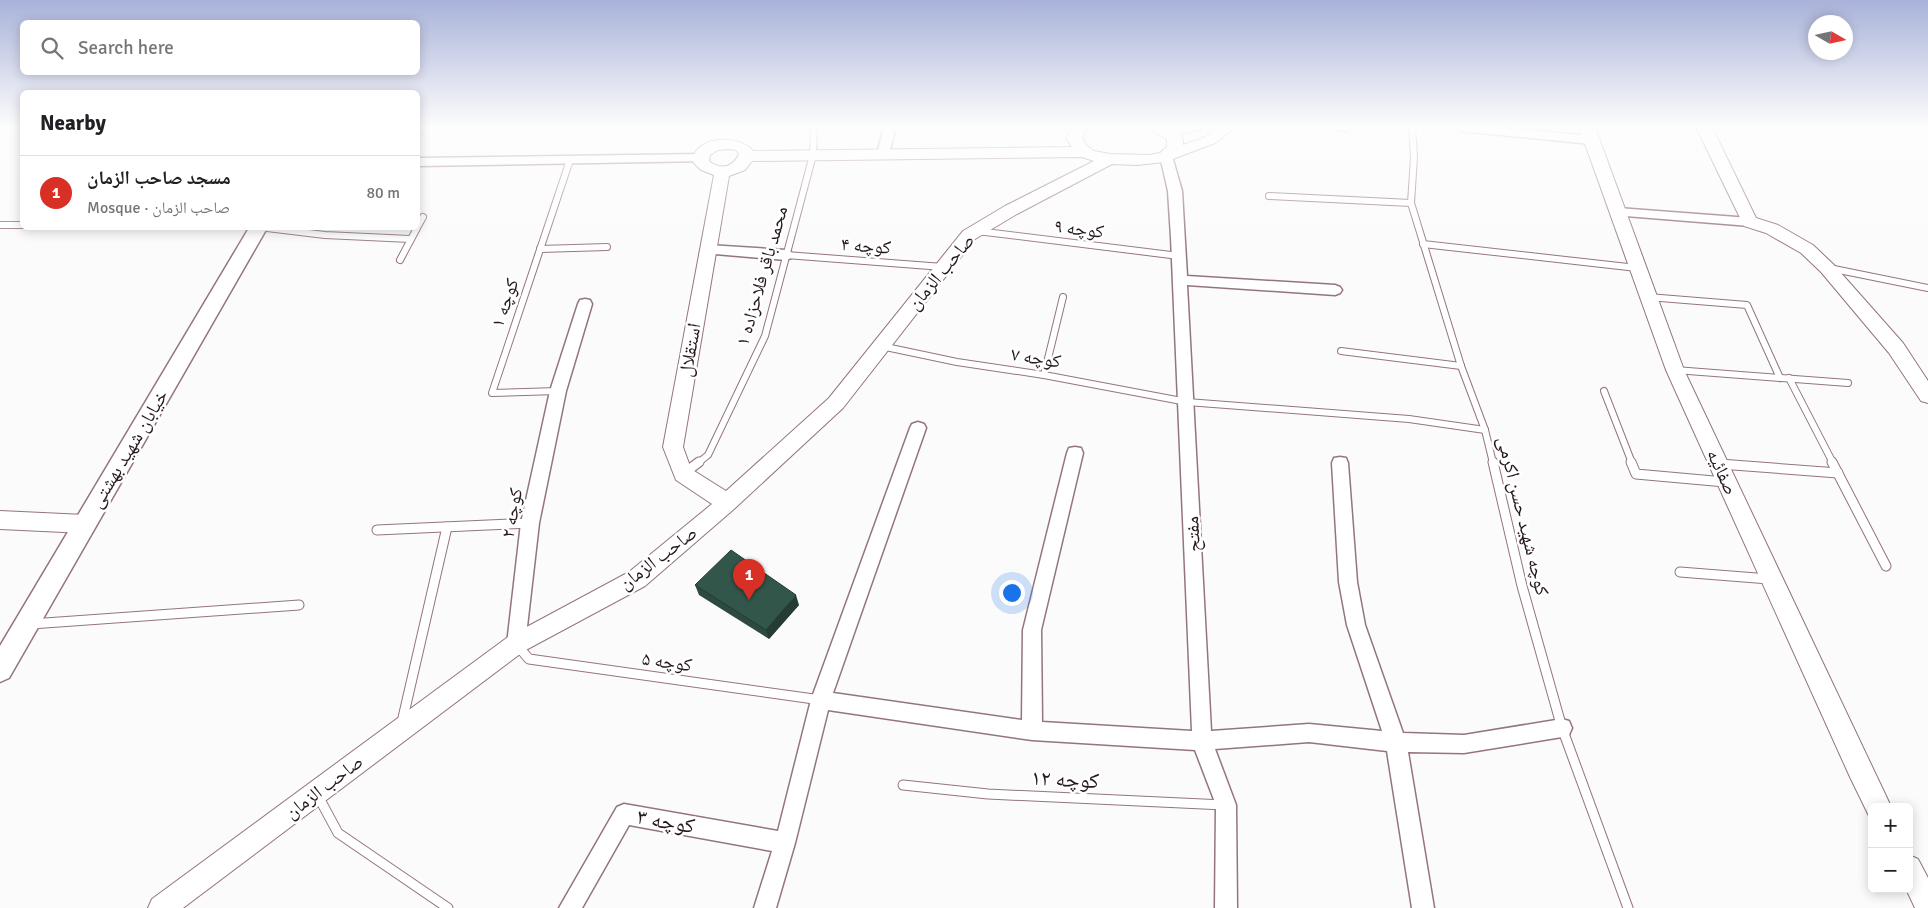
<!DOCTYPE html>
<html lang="en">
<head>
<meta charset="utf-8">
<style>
	:root { --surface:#fff; --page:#f6f6f6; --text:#202124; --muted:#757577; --line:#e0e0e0; --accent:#d93025 }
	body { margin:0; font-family:Signika,"Noto Naskh Arabic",sans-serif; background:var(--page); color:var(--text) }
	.controls { position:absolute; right:15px; bottom:15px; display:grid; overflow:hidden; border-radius:8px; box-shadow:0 2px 12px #0003 }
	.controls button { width:45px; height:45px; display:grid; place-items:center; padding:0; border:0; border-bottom:1px solid var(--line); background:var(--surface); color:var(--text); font:25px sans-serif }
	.compass { position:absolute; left:1808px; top:15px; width:45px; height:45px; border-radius:50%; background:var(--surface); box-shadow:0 2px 12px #0003; rotate:99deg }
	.you { position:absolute; left:1011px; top:592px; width:18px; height:18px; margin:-12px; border:4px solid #fff; border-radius:50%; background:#1a73e8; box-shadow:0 0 0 8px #1a73e833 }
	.badge { display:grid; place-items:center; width:32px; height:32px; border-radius:50%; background:var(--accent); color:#fff; font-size:16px; font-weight:700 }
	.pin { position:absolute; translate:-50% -41px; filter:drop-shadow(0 1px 2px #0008) }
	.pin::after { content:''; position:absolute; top:26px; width:18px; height:15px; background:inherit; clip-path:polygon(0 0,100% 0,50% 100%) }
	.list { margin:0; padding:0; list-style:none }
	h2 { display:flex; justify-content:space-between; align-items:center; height:65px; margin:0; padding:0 20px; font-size:21px }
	h2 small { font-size:16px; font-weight:400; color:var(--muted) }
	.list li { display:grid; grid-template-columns:32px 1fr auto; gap:15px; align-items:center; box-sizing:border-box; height:75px; padding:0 20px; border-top:1px solid var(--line) }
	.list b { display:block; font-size:19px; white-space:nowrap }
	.list p { margin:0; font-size:16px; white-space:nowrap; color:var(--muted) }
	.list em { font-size:16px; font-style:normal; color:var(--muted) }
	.icon { flex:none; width:28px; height:28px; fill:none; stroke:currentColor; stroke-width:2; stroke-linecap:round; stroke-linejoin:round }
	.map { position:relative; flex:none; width:1928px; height:908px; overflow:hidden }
	.search { position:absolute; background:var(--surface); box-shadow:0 2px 12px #0003; left:20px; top:20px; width:400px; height:55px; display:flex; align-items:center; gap:12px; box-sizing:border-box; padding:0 18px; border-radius:8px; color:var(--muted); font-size:19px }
	.panel { position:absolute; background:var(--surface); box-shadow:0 2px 12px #0003; left:20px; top:90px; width:400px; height:140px; border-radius:8px }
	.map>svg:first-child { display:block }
</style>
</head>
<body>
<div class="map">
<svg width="1928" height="908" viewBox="0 0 1928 908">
	<rect width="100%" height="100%" fill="#fbfbfb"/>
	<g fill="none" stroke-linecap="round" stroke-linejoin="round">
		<defs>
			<g id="service-far1">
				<path d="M1412,127l2,30 -3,46 50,163 24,64 8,33"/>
				<path d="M418,134l3,-7"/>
				<path d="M1269,196l142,7"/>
				<path d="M0,225h22"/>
				<path d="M418,226l5,-9"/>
				<path d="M267,228l58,7 85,4"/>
				<path d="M977,231l202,25"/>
				<path d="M1423,244l214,24"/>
				<path d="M540,249l67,-2"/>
				<path d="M786,255l157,12"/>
				<path d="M400,260l17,-32"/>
				<path d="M1829,268l99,20"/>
				<path d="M1648,297l99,8 33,73"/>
				<path d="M881,346l76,16 87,13 143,27 222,17 76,11"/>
				<path d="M1341,351l120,15"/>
				<path d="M1675,370l173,13"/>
				<path d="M1044,375l19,-78"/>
				<path d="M1789,378l44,85"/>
				<path d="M558,391l-66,2 78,-233"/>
				<path d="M1604,391l28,72"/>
				<path d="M698,463l10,-8 57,-119 48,-181 1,-28"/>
			</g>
			<g id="service">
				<path d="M1493,462l29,124 40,142 66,180"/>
				<path d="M1631,462l5,12 89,8"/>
				<path d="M1832,462l54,104"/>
				<path d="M1720,464l118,9"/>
				<path d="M683,474l16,-12"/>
				<path d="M377,530l153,-7"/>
				<path d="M1680,572l89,7"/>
				<path d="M31,624l268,-19"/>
				<path d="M516,644l13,15 292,41"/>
				<path d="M402,722l45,-195"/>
				<path d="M903,785l85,9 236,11"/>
				<path d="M318,796l20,37 110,75"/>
			</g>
			<g id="minor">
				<path d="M884,127h12l-7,27 -6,4 -6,-4z"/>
				<path d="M1333,127h20l-6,4 -12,-1z"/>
				<path d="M1454,127h45l92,9 6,4 -6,4 -131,-13z"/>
				<path d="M1166,152l6,4 10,35 5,85 148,9 5,2 2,3 -2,3 -5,2 -148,-10 24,446 98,-7 73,7 -35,-106 -8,-43 -7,-119 2,-5 6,-1 6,1 2,5 9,119 8,43 38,108 61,2 98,-16 7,2 3,7 -3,7 -7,2 -98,16 -56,-1 26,156h-22l-25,-157 -78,-9 -94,7 21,56 1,103h-22l1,-103 -21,-55 -163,-10 -204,-30 -33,133 -19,65h-22l18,-57 -143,-26 -47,83h-23l58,-101 7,-3 154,27 33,-131 99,-272 2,-4 6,-2 6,2 2,4 -93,265 189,27 1,-90 44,-177 2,-5 6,-1 6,1 2,5 -42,177 1,92 150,9 -21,-494 -3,-46 -8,-35z"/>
				<path d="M702,154l4,1 2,3 -2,3 -288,5v-8z"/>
				<path d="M1618,208l132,10 5,1 2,3 -2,3 -5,1 -137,-11 -2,-3z"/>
				<path d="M708,245l78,5 5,2 2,3 -2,3 -5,2 -83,-7 -2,-3 2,-3z"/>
				<path d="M585,299l5,1 2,4 -26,87 -27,132 -14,121 -2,6 -7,2 -7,-2 -2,-6 14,-121 29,-132 28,-87 2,-4z"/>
			</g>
			<g id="tertiary">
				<path d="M1072,127h16l-6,11 5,8 7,5 16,3 39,1 11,-2 7,-6v-7c-5,-6 -15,-7 -19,-13h54l-2,3 -21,4 4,5v6l22,-8 13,-10h17l-20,16 -50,19 -28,3 -25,-1 -95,50 -42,25 -132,169 -109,101 -89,77 -121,65 -341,257h-35l4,-9 356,-262 121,-65 83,-68 -36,-24 -13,-33 51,-272 -13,-5 -8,-8c1,-4 1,-9 4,-12 14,-15 44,-13 56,1l319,-4 -6,-9zM728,149l8,1 3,4c-6,14 -19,16 -30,7l1,-6 8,-5zM1082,157l12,4 -89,45 -42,25 -134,167 -103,93 -35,-22 -8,-22 46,-271 16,-6 7,-9z"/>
				<path d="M1579,127h16l89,243 203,428 4,9h-19v10l-3,-1 -19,-39 -184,-407z"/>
				<path d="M1696,127h16l44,91 22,7 35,20 20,19 70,79 25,38v22l-7,-2 -32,-48 -68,-81 -20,-19 -35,-20 -22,-7z"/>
				<path d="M0,511l85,4 7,3 4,6 -4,6 -7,3 -85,-4z"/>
				<path d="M1909,855l9,4 10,19v30h-13l-9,-19h3z"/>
			</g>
			<path id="secondary" d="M249,228h18l-258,450 -9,4v-36z"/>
		</defs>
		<!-- service-far1 casing -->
		<use href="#service-far1" stroke="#94747f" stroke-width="8"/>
		<!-- service casing -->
		<use href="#service" stroke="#94747f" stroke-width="11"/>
		<!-- minor casing -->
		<use href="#minor" stroke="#94747f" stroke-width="3"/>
		<!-- tertiary casing -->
		<use href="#tertiary" stroke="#94747f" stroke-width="2"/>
		<!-- secondary casing -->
		<use href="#secondary" stroke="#94747f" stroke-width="3"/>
		<!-- service-far1 -->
		<use href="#service-far1" stroke="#fff" stroke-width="6"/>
		<!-- service -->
		<use href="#service" stroke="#fff" stroke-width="9"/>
		<!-- minor -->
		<use href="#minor" fill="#fff" fill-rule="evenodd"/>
		<!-- tertiary -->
		<use href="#tertiary" fill="#fff" fill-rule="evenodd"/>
		<!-- secondary -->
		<use href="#secondary" fill="#fff" fill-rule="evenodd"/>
	</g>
	<!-- wall -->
	<path fill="#2c4a40" d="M695,585l104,20 -30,34 -70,-44z"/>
	<!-- shaded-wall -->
	<path fill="#243c34" d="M796,595l3,10 -30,34 -3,-9z"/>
	<!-- building -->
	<path fill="#33564b" stroke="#243c34" d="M731,550l65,45 -30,35 -71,-45z"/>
	<!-- sky -->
	<linearGradient id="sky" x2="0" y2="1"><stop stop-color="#a9b2d9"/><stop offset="0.5" stop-color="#fdfdfd"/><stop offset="1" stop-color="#fdfdfd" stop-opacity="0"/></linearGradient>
	<rect width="1928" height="254" fill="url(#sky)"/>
	<g text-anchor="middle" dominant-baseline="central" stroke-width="5" stroke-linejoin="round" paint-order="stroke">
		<!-- street labels -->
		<g font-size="19" fill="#25181c" stroke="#fff">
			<text transform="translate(1079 229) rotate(7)">کوچه ۹</text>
			<text transform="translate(866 246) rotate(4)">کوچه ۴</text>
			<text transform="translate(941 272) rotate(-50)">صاحب الزمان</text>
			<text transform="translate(762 276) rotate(-74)">محمد باقر فلاحزاده ۱</text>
			<text transform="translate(505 303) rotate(-71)">کوچه ۱</text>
			<text transform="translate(690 350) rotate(-80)">استقلال</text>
			<text transform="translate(1036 358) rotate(9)">کوچه ۷</text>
			<text transform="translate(129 449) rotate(-59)">خیابان شهید بهشتی</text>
			<text transform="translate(1722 472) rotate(65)">صفائیه</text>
			<text transform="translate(512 513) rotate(-80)">کوچه ۲</text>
			<text transform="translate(1523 516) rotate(76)">کوچه شهید حسن اکرمی</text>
			<text transform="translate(1193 534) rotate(-93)">مفتح</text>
			<text transform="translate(658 558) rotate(-37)">صاحب الزمان</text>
			<text transform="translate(667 662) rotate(8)">کوچه ۵</text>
			<text transform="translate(324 787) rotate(-37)">صاحب الزمان</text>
		</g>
		<!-- near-street labels -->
		<g font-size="22" fill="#25181c" stroke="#fff">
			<text transform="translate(1065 779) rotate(3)">کوچه ۱۲</text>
			<text transform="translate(666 821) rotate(10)">کوچه ۳</text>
		</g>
	</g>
</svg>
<div class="controls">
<button>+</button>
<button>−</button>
</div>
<svg class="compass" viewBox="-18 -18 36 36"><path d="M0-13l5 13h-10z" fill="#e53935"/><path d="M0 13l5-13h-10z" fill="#757577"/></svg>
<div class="you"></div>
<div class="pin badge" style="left:749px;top:600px">1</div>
<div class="search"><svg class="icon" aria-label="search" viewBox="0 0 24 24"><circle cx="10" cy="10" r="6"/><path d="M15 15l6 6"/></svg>Search here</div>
<section class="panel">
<h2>Nearby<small></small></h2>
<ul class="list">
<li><span class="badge">1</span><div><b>مسجد صاحب الزمان</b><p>Mosque · صاحب الزمان</p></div><em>80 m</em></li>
</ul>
</section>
</div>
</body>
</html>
